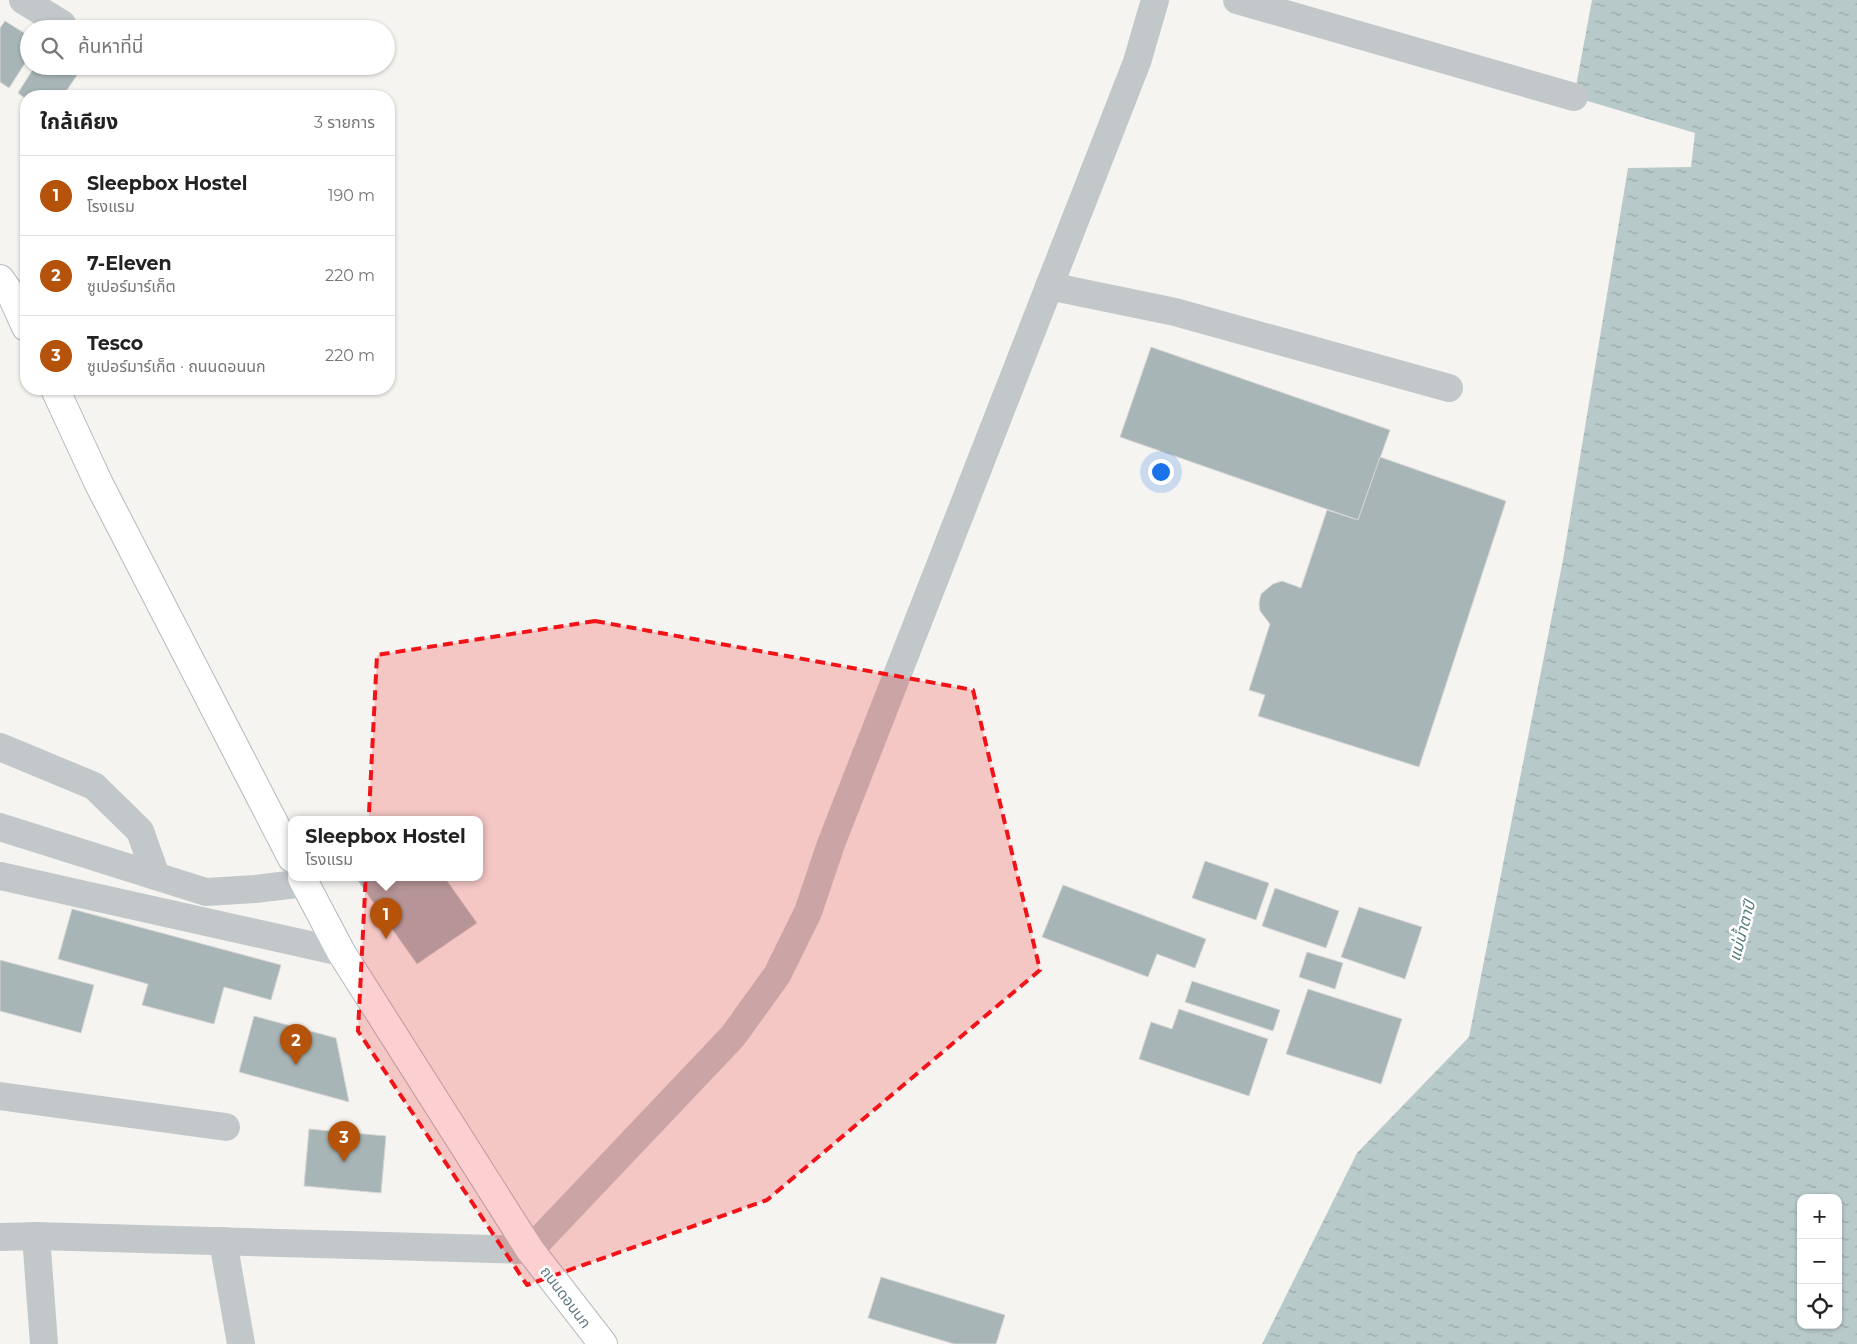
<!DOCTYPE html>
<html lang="th">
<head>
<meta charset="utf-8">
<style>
	:root { --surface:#fff; --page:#f2f2f2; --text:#222; --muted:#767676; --line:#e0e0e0; --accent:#b45309 }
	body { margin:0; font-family:Montserrat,"Noto Sans Thai",sans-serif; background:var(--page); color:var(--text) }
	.controls { position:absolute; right:15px; bottom:15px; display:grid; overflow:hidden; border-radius:10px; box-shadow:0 1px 4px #0004 }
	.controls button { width:45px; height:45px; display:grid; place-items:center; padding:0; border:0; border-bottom:1px solid var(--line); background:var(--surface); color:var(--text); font:25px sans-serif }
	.you { position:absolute; left:1160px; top:471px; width:18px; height:18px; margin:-12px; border:4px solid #fff; border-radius:50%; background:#1a73e8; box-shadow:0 0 0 8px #1a73e833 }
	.badge { display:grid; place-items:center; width:32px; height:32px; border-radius:50%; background:var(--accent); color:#fff; font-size:16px; font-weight:700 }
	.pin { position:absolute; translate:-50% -41px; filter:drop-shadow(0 1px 2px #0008) }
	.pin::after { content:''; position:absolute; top:26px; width:18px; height:15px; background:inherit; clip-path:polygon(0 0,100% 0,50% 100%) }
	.popup { position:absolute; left:288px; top:816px; width:195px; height:65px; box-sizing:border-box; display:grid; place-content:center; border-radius:10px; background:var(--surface); filter:drop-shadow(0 1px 4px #0005); font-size:16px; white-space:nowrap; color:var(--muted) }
	.popup b { font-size:19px; color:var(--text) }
	.popup::after { content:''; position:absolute; left:50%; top:100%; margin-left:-10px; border:10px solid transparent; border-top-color:var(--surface) }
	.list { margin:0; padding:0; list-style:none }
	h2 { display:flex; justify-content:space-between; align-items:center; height:65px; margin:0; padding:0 20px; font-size:21px }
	h2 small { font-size:16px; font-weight:400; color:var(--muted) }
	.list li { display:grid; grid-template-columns:32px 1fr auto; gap:15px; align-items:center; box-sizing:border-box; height:80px; padding:0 20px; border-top:1px solid var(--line) }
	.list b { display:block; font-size:19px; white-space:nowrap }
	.list p { margin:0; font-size:16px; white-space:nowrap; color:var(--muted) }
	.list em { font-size:16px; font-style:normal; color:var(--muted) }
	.icon { flex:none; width:28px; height:28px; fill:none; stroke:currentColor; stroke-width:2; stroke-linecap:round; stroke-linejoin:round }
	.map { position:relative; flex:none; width:1857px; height:1344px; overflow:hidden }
	.search { position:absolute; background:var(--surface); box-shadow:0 1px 4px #0004; left:20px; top:20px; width:375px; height:55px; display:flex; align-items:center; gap:12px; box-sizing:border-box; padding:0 18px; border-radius:28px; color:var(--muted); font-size:19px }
	.panel { position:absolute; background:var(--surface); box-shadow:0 1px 4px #0004; left:20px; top:90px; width:375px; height:305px; border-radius:20px }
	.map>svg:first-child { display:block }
</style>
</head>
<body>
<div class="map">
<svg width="1857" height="1344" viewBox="0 0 1857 1344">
	<defs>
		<pattern id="water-ripples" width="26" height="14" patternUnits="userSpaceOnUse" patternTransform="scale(1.25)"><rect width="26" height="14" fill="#b7c9c9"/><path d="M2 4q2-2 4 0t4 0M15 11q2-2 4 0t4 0" fill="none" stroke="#98a8a8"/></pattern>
	</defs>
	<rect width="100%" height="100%" fill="#f5f4f1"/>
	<!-- water -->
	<path fill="url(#water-ripples)" fill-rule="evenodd" d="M1592,0h265v1344h-595l95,-191 112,-116 94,-477 65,-392 63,-1 4,-34 -121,-36zM1801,1198h37v127h-37z"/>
	<!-- building -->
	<g fill="#a8b5b7" stroke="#d6d6d4">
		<path d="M5,21l24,15v21l-20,31 -9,-6v-54z"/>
		<path d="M35,66h42l4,3 -18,27h-37v3l-8,-6z"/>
		<path d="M1151,347l239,83 -32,90 -238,-83z"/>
		<path d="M1380,457l126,44 -87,266 -161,-51 7,-21 -16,-5 21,-66 -10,-13 -1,-8 2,-9 12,-10 9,-3 19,7 26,-78 31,10z"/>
		<path d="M1205,861l64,22 -13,37 -64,-22z"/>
		<path d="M356,878h89l32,45 -60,41z"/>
		<path d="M1063,885l143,54 -11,29 -38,-14 -9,23 -106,-40z"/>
		<path d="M1275,888l64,23 -13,37 -64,-22z"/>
		<path d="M1359,907l63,20 -17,52 -64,-22z"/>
		<path d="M72,909l209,56 -10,35 -47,-13 -10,37 -72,-19 6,-21 -90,-25z"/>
		<path d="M1307,952l36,11 -8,26 -36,-12z"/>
		<path d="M0,960l94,25 -13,48 -81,-22z"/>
		<path d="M1192,981l88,29 -7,21 -88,-29z"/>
		<path d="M1308,989l94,30 -21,65 -95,-30z"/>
		<path d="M1179,1009l89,30 -19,57 -110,-37 12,-37 21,7z"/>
		<path d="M254,1016l82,22 13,64 -110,-30z"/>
		<path d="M309,1129l77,7 -5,57 -77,-7z"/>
		<path d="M881,1277l124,38 -9,29h-42l-86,-26z"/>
	</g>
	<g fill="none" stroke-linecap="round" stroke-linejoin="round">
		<defs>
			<g id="major">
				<path d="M0,279l12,17 14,31"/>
				<path d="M55,389l44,95 193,374"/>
				<path d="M302,878l39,74 189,298 73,94"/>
			</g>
		</defs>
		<!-- major casing -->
		<use href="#major" stroke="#b2babc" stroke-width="30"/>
		<!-- minor -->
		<g stroke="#c2c8ca" stroke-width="28">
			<path d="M23,0l39,24"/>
			<path d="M1237,0l337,97"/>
			<path d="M1049,286l126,26 274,76"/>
			<path d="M0,747l94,39 46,45 16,45"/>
			<path d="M0,827l206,65 49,-3 50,-6"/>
			<path d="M0,876l341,76"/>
			<path d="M0,1096l226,31"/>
			<path d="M36,1236l8,108"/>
			<path d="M0,1237l36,-1 494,14 203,-214 44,-61 31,-63 23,-68 306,-782 18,-62"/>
			<path d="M223,1241l18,103"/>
		</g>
		<!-- major -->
		<use href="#major" stroke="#fff" stroke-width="28"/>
	</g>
	<!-- marked area -->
	<path fill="#f21319" fill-opacity="0.2" stroke="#f21319" stroke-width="4" stroke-dasharray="10 6" stroke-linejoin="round" d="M595,621l378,69 67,280 -273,230 -240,85 -169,-254 19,-376z"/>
	<g text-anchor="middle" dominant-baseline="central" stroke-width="5" stroke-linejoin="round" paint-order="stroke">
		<!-- street labels -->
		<g font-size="15" fill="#5d797f" stroke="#fff">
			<text transform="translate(566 1297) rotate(53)">ถนนดอนนก</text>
		</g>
		<!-- water labels -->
		<g font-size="16" font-style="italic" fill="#587b7b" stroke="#fff">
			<text transform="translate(1742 931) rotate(-75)">แม่น้ำตาปี</text>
		</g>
	</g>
</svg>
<div class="controls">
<button>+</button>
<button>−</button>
<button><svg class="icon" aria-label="locate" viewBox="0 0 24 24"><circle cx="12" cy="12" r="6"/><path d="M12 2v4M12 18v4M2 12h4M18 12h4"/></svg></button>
</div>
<div class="you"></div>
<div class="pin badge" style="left:386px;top:939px">1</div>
<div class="popup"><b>Sleepbox Hostel</b>โรงแรม</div>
<div class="pin badge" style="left:296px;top:1065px">2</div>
<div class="pin badge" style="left:344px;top:1162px">3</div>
<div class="search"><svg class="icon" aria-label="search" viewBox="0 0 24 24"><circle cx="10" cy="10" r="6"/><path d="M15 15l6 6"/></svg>ค้นหาที่นี่</div>
<section class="panel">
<h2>ใกล้เคียง<small>3 รายการ</small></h2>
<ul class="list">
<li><span class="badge">1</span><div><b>Sleepbox Hostel</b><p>โรงแรม</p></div><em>190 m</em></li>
<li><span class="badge">2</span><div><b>7-Eleven</b><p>ซูเปอร์มาร์เก็ต</p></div><em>220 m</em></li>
<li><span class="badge">3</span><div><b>Tesco</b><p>ซูเปอร์มาร์เก็ต · ถนนดอนนก</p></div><em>220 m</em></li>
</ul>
</section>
</div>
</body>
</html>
